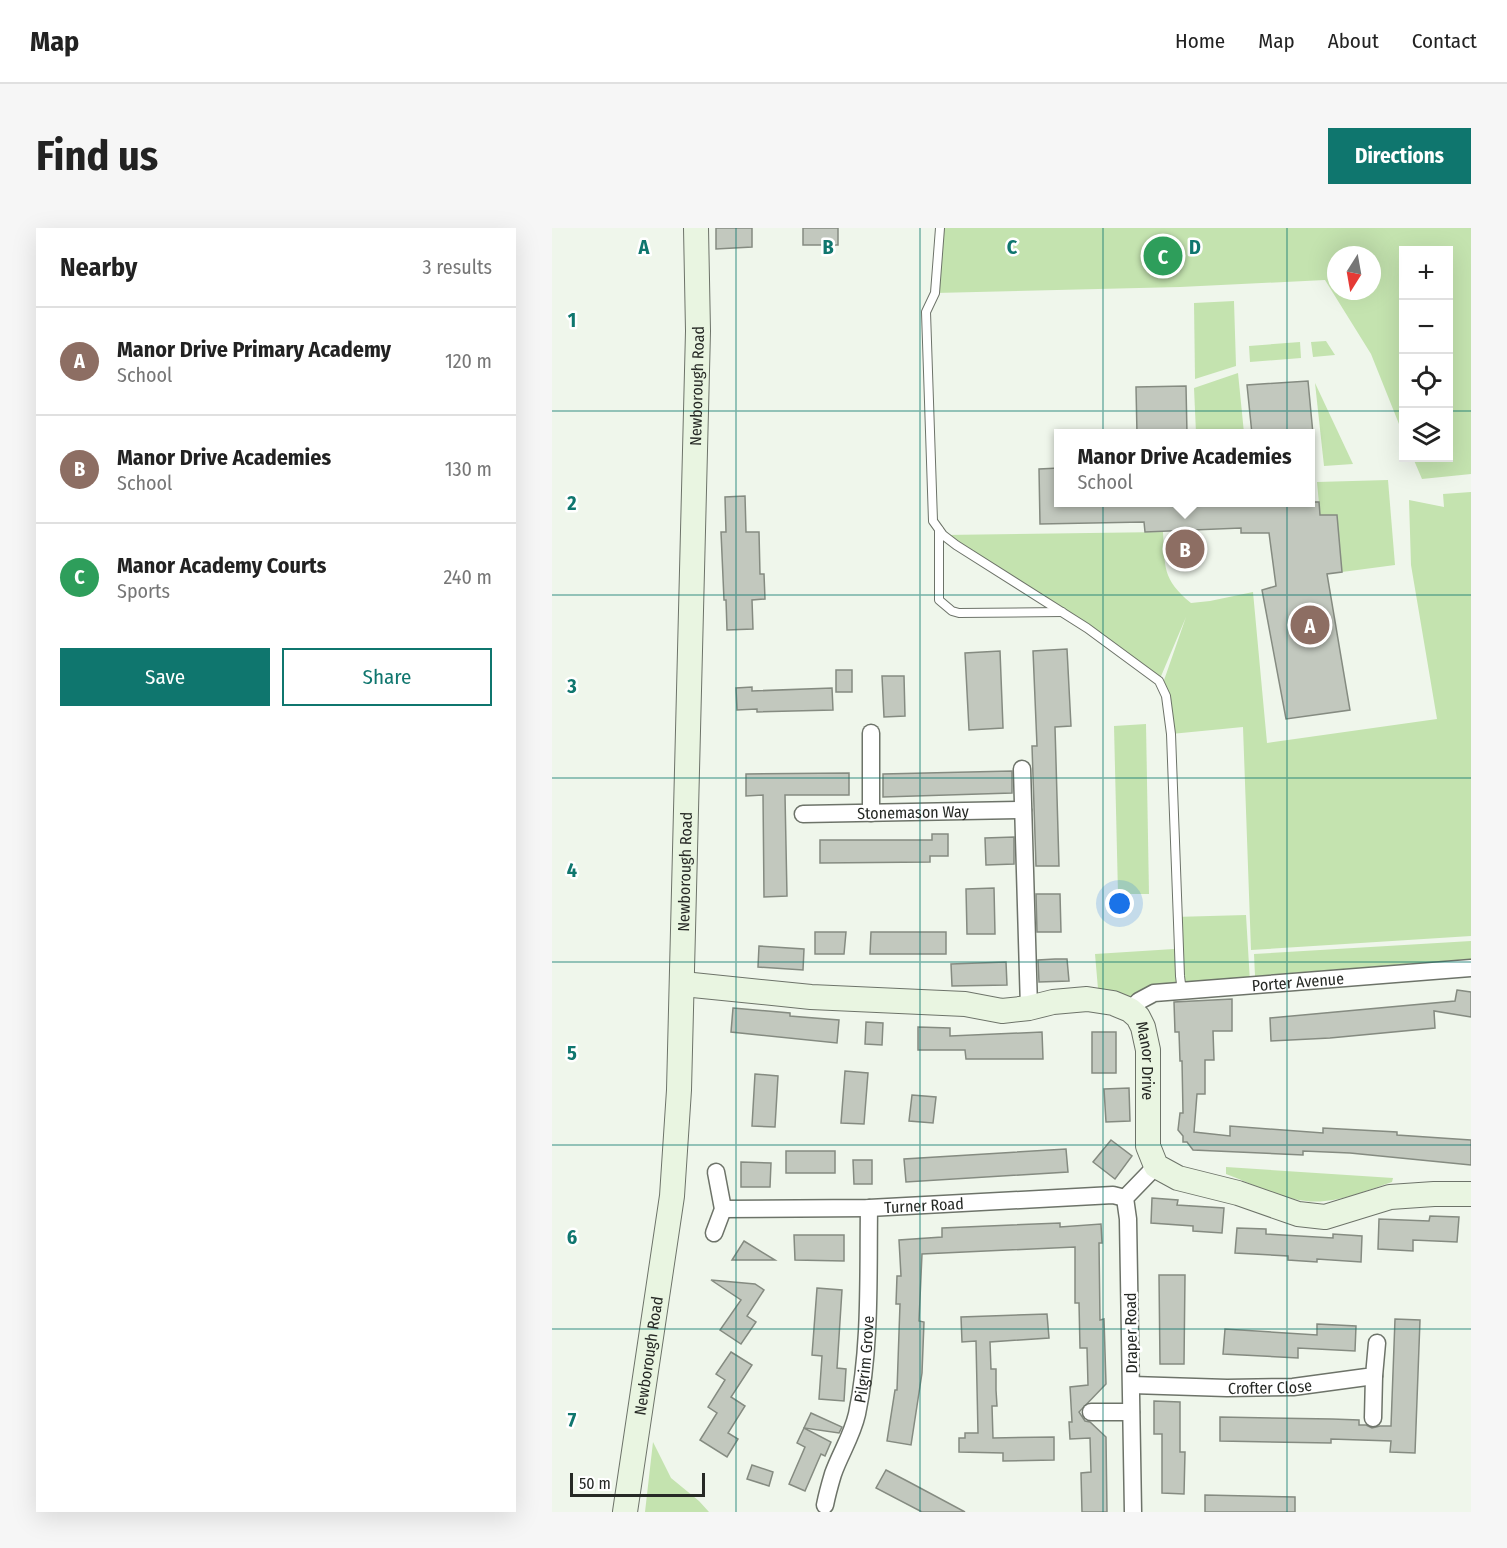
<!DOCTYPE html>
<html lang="en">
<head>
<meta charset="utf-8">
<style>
	:root { --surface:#fff; --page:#f6f6f6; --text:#222; --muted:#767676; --line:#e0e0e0; --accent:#0f766e }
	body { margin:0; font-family:"Fira Sans Condensed",sans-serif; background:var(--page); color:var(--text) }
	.controls { position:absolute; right:18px; top:18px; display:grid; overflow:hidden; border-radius:0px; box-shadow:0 6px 24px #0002 }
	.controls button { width:54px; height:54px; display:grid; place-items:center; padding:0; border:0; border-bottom:2px solid var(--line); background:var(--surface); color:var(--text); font:30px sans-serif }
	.compass { position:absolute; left:775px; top:18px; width:54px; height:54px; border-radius:50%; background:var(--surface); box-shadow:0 6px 24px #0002; rotate:191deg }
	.scale { position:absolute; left:18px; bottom:15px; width:135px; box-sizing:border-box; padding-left:6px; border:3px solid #262925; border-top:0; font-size:16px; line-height:21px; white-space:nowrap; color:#262925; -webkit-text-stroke:4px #fff; paint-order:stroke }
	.you { position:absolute; left:568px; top:676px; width:21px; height:21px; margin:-15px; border:4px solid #fff; border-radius:50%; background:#1a73e8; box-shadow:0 0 0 9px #1a73e833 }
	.badge { display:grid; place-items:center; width:39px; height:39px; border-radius:50%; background:var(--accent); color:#fff; font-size:20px; font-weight:700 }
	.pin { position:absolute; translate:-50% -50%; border:3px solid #fff; box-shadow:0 2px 6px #0006 }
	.popup { position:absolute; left:502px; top:201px; width:261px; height:78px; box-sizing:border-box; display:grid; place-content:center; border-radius:0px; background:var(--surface); filter:drop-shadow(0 2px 4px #0005); font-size:20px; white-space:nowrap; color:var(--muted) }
	.popup b { font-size:22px; color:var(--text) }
	.popup::after { content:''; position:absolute; left:50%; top:100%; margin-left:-12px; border:12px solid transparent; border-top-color:var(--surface) }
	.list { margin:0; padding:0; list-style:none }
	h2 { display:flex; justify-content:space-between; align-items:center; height:78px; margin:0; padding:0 24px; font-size:26px }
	h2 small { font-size:20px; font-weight:400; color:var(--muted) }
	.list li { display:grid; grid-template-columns:39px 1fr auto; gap:18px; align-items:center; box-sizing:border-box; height:108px; padding:0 24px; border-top:2px solid var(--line) }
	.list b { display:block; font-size:22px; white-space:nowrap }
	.list p { margin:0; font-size:20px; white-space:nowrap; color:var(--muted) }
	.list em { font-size:20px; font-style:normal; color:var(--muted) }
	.actions { display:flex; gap:12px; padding:18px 24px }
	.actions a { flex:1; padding:14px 0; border:2px solid var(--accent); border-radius:0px; text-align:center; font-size:21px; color:var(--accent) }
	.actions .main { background:var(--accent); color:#fff }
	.icon { flex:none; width:33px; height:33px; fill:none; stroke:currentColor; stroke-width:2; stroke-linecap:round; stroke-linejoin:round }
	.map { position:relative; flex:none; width:919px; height:1284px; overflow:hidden; border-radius:0px }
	header { display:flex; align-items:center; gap:36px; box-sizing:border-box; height:84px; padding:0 30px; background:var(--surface); border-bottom:2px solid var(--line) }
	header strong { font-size:28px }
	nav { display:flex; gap:33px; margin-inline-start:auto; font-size:21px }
	.intro { display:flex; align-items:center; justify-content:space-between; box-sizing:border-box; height:144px; padding:0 36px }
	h1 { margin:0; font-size:42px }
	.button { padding:15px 27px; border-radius:0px; background:var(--accent); color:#fff; font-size:21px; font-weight:700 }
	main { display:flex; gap:36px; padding:0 36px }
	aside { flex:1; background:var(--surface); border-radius:0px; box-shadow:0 6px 24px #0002 }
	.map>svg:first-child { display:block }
</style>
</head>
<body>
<header>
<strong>Map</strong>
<nav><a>Home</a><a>Map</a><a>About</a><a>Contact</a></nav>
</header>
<div class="intro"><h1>Find us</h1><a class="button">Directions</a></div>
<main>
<aside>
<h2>Nearby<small>3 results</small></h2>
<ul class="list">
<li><span class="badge" style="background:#8d6e63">A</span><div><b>Manor Drive Primary Academy</b><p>School</p></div><em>120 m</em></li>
<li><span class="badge" style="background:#8d6e63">B</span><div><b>Manor Drive Academies</b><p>School</p></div><em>130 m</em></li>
<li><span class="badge" style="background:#2e9e5b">C</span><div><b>Manor Academy Courts</b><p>Sports</p></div><em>240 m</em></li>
</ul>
<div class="actions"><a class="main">Save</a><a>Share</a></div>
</aside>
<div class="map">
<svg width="919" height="1284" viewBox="0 0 919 1284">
	<rect width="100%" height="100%" fill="#eff6eb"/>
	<!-- green -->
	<g fill="#c4e3af" fill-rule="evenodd">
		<path d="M388,0h531v246l-49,5 -9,-21h35v-208h-44l-1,184 -32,-80 -46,-74 -145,7 -245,6zM784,27h36v36h-36z"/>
		<path d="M682,73l2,65 -41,13 -1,-76z"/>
		<path d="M774,113l9,14 -22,2 -2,-15z"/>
		<path d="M748,114l1,16 -51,4 -1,-16z"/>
		<path d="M686,145l6,60h-48l-2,-45z"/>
		<path d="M763,155l38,81 -29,2z"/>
		<path d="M836,252l7,85 -53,7 -22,-57 -3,-33z"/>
		<path d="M919,264v444l-220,14 -8,-223 -72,7 -9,-48 24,-69 -27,64 -216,-146 220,-3c2,35 -1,47 28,71l19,-2 43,-9 14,151 170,-24 -26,-154 -2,-65 35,7 -1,-13z"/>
		<path d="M594,496l3,170h-31l-4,-168z"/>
		<path d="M694,687l4,67 -113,16 -39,-9 -3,-35 79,-5v-32z"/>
		<path d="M919,713v18l-216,17 -1,-22z"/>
		<path d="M674,939l167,11 -1,4c-21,7 -45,17 -67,19 -34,4 -69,-16 -99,-27z"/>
		<path d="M101,1214l18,36 28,23 10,11h-64z"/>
	</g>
	<!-- building -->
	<g fill="#c2c8be" stroke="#858b81" stroke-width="1.5">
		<path d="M164,0h36v19l-36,2z"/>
		<rect x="251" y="0" width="35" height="17"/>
		<path d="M756,153l5,53h-61l-5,-49z"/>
		<path d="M634,158l1,48h-50l-1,-47z"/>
		<path d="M507,240v34h260l1,13h17l5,57 -15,2 23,136 -64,9 -24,-129 14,-4 -7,-53h-28v-5l-96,4 -1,-10 -104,2 -1,-55z"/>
		<path d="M193,268l1,36h13l1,42h4l1,25 -13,1 1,29 -26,1 -1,-30h-2l-3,-68h5l-1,-35z"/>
		<path d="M515,421l4,77 -16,1 4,139h-23l-4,-120h5l-4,-95z"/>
		<path d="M448,423l3,77 -34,2 -4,-77z"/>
		<rect x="284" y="442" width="16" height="22"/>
		<path d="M330,448h22l1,40 -21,1z"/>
		<path d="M200,459v4l80,-3 1,22 -76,2v-3l-20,1 -1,-22z"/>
		<path d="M460,543v22l-129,4v-23z"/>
		<path d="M297,545v22h-64l2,101 -23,1 -1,-102 -17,1v-22z"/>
		<path d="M380,606h16v22h-18v6l-110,1v-23h112z"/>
		<path d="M462,609v27l-28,1 -1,-27z"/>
		<path d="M442,660l1,46h-28l-1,-45z"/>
		<path d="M484,666h24l1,38h-24z"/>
		<path d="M263,704h31l-2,22h-29z"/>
		<path d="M319,704h75v22h-76z"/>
		<path d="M207,718l45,3 -1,21 -45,-3z"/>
		<path d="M503,731h12l2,22 -30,1 -1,-22z"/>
		<path d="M454,734l1,23 -55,1 -1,-22z"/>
		<path d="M905,762l14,2v25l-37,-6 1,17 -105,10 -59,3 -1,-23 185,-17z"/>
		<path d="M680,771v32h-19l1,29h-9v34h-8l-3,38 36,4v-10l93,7v-5l74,4v3l74,5v25l-121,-12 -47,-2v4l-110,-5 -6,-8h-4v-6l-5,-6 2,-17h3l-1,-52h-2l-1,-29h-4l-1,-30z"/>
		<path d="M181,780l57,5v3l49,4 -2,23 -106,-11z"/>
		<path d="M314,794l17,1 -1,22 -17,-1z"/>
		<path d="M366,799l32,1v8l92,-4 1,27h-77l-1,-9h-47z"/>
		<rect x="540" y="804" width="24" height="41"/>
		<path d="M293,843l23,2 -4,51 -23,-1z"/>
		<path d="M203,846l23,2 -3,51 -23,-1z"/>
		<path d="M577,860l1,33 -24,1 -2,-33z"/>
		<path d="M360,867l24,2 -3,26 -24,-2z"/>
		<path d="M559,912l21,16 -17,23 -22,-17z"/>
		<path d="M514,921l2,23 -162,10 -2,-23z"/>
		<rect x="234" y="923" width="49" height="22"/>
		<path d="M301,932h19v24h-18z"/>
		<path d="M189,934l30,1 -1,24h-29z"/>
		<path d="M600,970l26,2 -1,5 47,3 -2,25 -29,-2v-5l-42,-3z"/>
		<path d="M878,988l29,1 -2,25 -44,-2v11l-35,-2 1,-30 50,2z"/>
		<path d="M508,995v4l41,-3 1,19h-3l1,77 4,-1 2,65 -27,28 6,9 5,1 16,15 1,75h-25l-1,-39 10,-1 -1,-34 -20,1 -1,-17h3l-2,-35 18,-2 -1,-37h-7l-1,-45h-4v-56l-153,7 -3,67 5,1 -2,51 -11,72 -24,-4 8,-51h2l3,-86h-4l1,-28h4l-2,-36 43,-3v-9z"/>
		<path d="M685,1000l29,1v5l67,4v-4l29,2 -1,26 -44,-3v3l-29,-2v-4l-53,-3z"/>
		<path d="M242,1007h50v26l-49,-1z"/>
		<path d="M192,1013l31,19h-43z"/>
		<path d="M607,1047h26l-1,89h-24z"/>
		<path d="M159,1052l44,4 9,6 -17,26 9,6 -15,22 -21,-14 21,-30z"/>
		<path d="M265,1060l25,2 -5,78 9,1 -2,32 -25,-2 3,-43 -10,-1z"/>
		<path d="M495,1086l2,24 -59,4 1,27h5v21l1,16h-5l1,32 61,-1v23l-51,1v-8l-44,-1v-14h6v-5h13l-2,-92 -14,1 -1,-25z"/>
		<path d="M843,1091l25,1 -5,133 -25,-1 1,-11 -60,-2v4l-111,-2v-24l112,2 27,1v5h7l6,3 8,-2h11z"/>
		<path d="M765,1096l39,2 -1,25 -57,-3v10l-75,-4 2,-25 92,6z"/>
		<path d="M179,1124l21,13 -21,32 14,9 -17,27 10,6 -11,18 -27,-17 17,-27 -9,-6 17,-27 -9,-6z"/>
		<path d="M602,1173l26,1v50h5l-1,42 -22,-1v-59h-8z"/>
		<path d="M259,1185l31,14 -3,6 -35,-5z"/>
		<path d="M252,1200l27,14 -6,14 -4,-2 -16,37 -16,-7 16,-37 -8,-4z"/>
		<path d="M200,1237l21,7 -4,14 -22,-7z"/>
		<path d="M334,1242l23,12 56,30h-43l-46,-24z"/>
		<path d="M653,1267l90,2v15h-90z"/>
	</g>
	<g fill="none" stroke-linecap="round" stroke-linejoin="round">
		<defs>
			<g id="lane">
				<path d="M388,0l-5,65 -9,19 7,209 10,14 13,10 131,83 72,53 7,15 5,38 9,242 1,8 6,6"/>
				<path d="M387,302v70l13,11 7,2 103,-1"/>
			</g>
			<g id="street">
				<path d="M319,505v80"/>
				<path d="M470,541l7,239"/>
				<path id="s1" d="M251,586l220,-4"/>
				<path id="s2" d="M578,782l9,-9 15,-8 317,-25"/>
				<path id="s3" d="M171,981l146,-1 244,-13 12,3"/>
				<path d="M162,1005l9,-24 -7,-37"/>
				<path id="s4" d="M580,1157l95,3 66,-1 81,-11 3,-33"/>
				<path d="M539,1184h40"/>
				<path d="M821,1190l1,-42"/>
				<path id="s5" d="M273,1277c2,-10 5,-21 8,-31 7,-20 19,-38 24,-60 14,-67 11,-138 12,-206"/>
				<path d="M581,1284l-5,-293 -3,-21 31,-32"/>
			</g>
			<g id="secondary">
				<path id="s6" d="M131,756l128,13 154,7 37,7 27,-3 24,-6 34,-3 26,4 17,7 8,7 5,10 5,23v96l8,20 22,12 60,15 60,21 27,3 65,-20 44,-3h37"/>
				<path id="s7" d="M73,1284l47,-316 7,-106 19,-759 -2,-103"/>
			</g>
		</defs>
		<!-- lane casing -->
		<use href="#lane" stroke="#6d7369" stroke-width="10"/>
		<!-- street casing -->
		<use href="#street" stroke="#6d7369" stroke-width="19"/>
		<!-- secondary casing -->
		<use href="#secondary" stroke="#6d7369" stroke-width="26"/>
		<!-- lane -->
		<use href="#lane" stroke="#fff" stroke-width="8"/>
		<!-- street -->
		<use href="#street" stroke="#fff" stroke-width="16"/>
		<!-- secondary -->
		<use href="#secondary" stroke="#e9f5e1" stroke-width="24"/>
	</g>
	<!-- grid -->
	<path fill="none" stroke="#0f766e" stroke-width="1.5" stroke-opacity="0.55" d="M184,0v1284M368,0v1284M551,0v1284M735,0v1284M0,183h852M896,183h23M0,367h919M0,550h919M0,734h919M0,917h919M0,1101h919"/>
	<g text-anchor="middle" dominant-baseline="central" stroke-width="5" stroke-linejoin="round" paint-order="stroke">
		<!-- street labels -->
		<g font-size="16" fill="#262925" stroke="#fff">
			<text stroke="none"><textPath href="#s7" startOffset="1130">Newborough Road</textPath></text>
			<text stroke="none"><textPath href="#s1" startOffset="110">Stonemason Way</textPath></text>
			<text stroke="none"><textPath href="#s7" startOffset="644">Newborough Road</textPath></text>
			<text stroke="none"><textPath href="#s2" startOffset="174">Porter Avenue</textPath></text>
			<text stroke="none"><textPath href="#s6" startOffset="507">Manor Drive</textPath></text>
			<text stroke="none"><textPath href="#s3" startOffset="201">Turner Road</textPath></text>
			<text transform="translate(579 1105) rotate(-91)">Draper Road</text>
			<text stroke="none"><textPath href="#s7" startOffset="158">Newborough Road</textPath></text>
			<text stroke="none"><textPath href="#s5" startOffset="152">Pilgrim Grove</textPath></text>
			<text stroke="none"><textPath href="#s4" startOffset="138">Crofter Close</textPath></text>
		</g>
	</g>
	<g font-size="20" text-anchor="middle" font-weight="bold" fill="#0f766e" stroke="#fff" stroke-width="5" stroke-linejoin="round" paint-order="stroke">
		<text x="92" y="26">A</text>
		<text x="276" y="26">B</text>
		<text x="460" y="26">C</text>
		<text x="643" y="26">D</text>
		<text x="20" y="99">1</text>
		<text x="20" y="282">2</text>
		<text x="20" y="465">3</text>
		<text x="20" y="649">4</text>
		<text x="20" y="832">5</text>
		<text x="20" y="1016">6</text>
		<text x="20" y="1199">7</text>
	</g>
</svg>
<div class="controls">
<button>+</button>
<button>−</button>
<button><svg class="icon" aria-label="locate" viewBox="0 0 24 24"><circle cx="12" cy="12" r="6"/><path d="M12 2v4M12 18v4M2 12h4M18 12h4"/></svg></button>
<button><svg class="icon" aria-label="layers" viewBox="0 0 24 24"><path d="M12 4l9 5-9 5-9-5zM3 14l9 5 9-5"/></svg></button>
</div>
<svg class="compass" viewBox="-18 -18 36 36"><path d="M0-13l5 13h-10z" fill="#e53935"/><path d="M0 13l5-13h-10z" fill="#767676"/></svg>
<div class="scale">50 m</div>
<div class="you"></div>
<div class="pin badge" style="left:758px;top:397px;background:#8d6e63">A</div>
<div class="pin badge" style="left:633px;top:321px;background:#8d6e63">B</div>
<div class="popup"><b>Manor Drive Academies</b>School</div>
<div class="pin badge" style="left:611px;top:28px;background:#2e9e5b">C</div>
</div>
</main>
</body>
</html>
